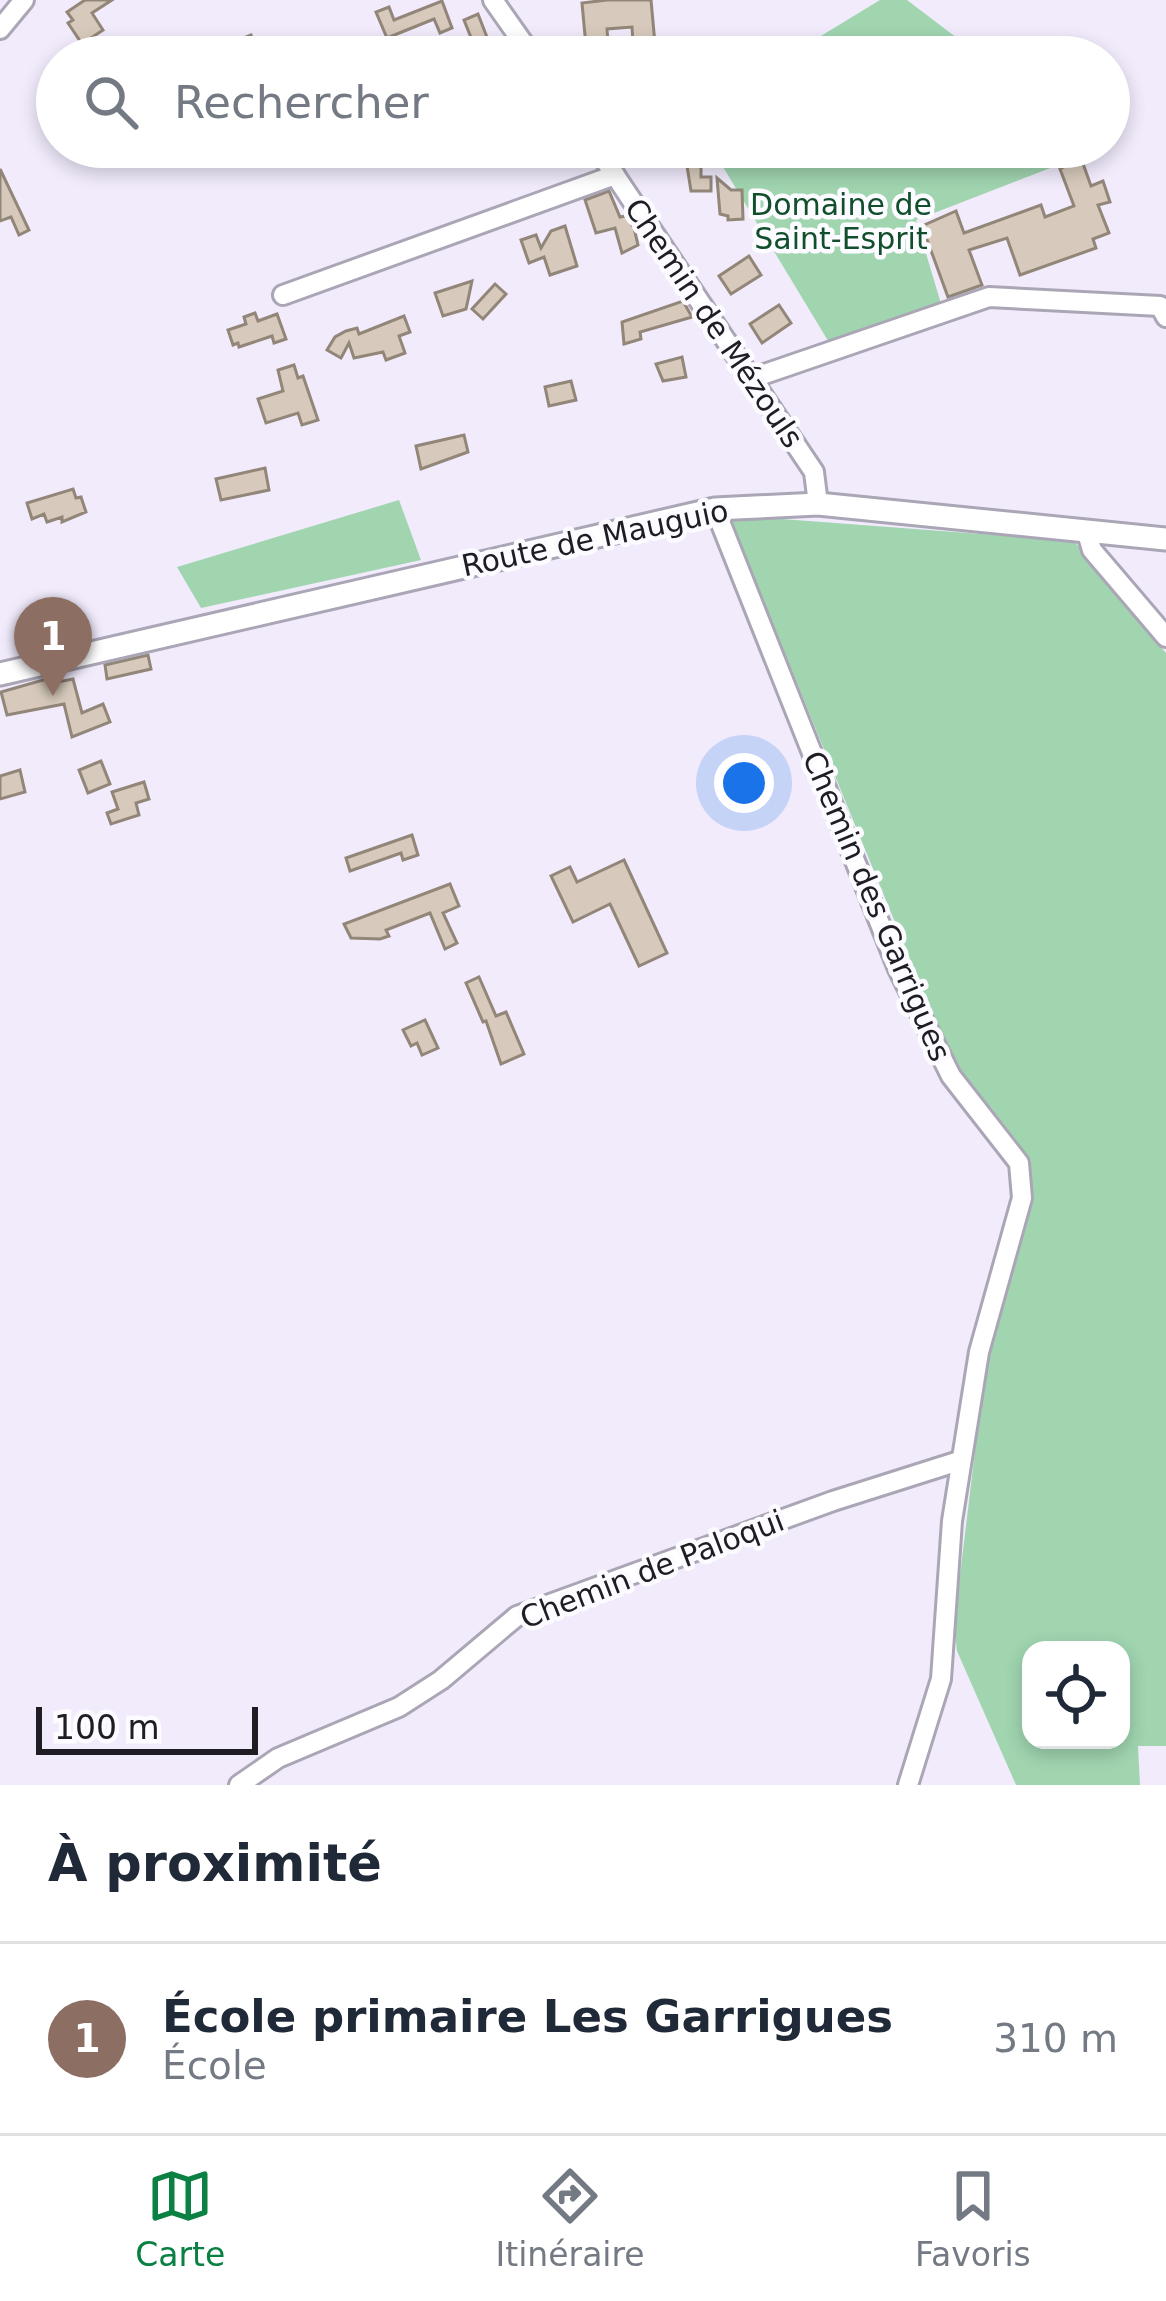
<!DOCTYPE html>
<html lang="fr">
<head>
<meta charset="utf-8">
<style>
	:root { --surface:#fff; --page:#f2f2f3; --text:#1f2937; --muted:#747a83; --line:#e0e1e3; --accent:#0b8043 }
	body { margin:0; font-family:"DejaVu Sans",sans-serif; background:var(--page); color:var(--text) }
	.controls { position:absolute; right:36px; bottom:36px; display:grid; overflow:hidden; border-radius:24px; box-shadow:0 6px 18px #0003 }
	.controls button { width:108px; height:108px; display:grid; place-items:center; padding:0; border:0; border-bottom:3px solid var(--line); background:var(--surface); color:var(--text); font:60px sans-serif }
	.scale { position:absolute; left:36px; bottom:30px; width:222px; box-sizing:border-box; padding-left:12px; border:6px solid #1f1d23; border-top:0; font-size:33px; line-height:42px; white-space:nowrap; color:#1f1d23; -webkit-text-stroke:9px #fcfbff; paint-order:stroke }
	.you { position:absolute; left:744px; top:783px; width:42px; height:42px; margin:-30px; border:9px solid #fff; border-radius:50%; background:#1a73e8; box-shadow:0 0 0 18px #1a73e833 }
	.badge { display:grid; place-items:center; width:78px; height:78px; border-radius:50%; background:var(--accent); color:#fff; font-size:39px; font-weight:700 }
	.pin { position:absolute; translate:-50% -99px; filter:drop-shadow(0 3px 6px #0008) }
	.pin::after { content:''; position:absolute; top:63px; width:42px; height:36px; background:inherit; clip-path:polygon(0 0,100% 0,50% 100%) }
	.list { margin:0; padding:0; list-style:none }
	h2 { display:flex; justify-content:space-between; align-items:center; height:156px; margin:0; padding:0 48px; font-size:51px }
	h2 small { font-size:39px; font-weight:400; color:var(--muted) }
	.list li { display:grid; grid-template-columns:78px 1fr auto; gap:36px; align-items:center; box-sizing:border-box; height:192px; padding:0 48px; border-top:3px solid var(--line) }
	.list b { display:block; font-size:45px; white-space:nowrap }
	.list p { margin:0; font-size:39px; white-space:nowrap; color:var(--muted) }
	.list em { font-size:39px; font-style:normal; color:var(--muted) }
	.icon { flex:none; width:66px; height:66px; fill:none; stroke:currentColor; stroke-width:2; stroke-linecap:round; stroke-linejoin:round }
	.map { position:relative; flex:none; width:1166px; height:1785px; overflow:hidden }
	.search { position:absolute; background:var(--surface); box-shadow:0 6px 18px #0003; left:36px; right:36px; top:36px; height:132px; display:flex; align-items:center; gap:30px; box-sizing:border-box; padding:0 42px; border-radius:66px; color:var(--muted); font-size:45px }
	.sheet { height:348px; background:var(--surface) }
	nav { display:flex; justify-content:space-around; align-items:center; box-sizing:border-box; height:168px; border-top:3px solid var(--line); background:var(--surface); font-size:33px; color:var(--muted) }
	nav a { display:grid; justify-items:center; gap:6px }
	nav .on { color:var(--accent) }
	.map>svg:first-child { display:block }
</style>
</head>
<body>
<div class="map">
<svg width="1166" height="1785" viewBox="0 0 1166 1785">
	<rect width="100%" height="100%" fill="#f1ebfc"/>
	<!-- green -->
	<g fill="#a0d5b0" fill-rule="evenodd">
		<path d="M880,0h27l75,57 -194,-1z"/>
		<path d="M733,147h355l1,6 -173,67 26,87 -112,37 -113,-187z"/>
		<path d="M399,500l22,60 -220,48 -24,-41z"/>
		<path d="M728,515l346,26 92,112v1093h-28l2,39h-124l-59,-134 -3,-26 30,-248 47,-209 -7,-15 -73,-94zM1031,1650h90v90h-90z"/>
	</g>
	<!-- building -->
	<g fill="#d7cabc" stroke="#928679" stroke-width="3">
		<path d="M85,0h27l-20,13 11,17 -21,14 -14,-21 5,-3 -6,-8z"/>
		<path d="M607,0h44l5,55 -22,2 -2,-30 -25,2 2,28h-22l-5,-54z"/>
		<path d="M442,1l10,27 -12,5 -6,-14 -47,19 -11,-26 13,-5 5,13z"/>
		<path d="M478,14l12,31 -14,5 -12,-30z"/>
		<path d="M251,35l7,16 18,-7 5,13h-83z"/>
		<path d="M1081,158l10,28 12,-5 7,21 -12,3 11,28 -16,6 3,9 -76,27 -13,-37 -38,12 13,35 -34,12 -26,-71 34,-15 8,22 77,-28 4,12 29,-11 -14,-37z"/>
		<path d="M701,165v12h10v14h-20l-4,-25z"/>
		<path d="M0,169l29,61 -10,5 -8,-18 -11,4z"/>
		<path d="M717,178l14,12h11l1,29 -15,1v-4l-8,-2z"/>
		<path d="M609,191l11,26 6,-1 8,12 4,17 -16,8 -7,-25 -19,5 -11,-33z"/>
		<path d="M565,226l12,40 -27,9 -6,-18 -15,6 -8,-23 15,-5 5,13 10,-17z"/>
		<path d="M749,256l12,19 -30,19 -12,-18z"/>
		<path d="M472,281l-6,28 -23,7 -8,-23z"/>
		<path d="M495,284l11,10 -23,25 -11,-10z"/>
		<path d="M683,301l9,16 -52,15 1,7 -17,5 -2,-22z"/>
		<path d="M779,305l12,18 -29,20 -12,-19z"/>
		<path d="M255,313l3,8 19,-7 9,25 -12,4 -2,-7 -33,11 -1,-4 -5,2 -5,-15 18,-6 -2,-7z"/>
		<path d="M404,316l6,16 -11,4 6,17 -19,7 -3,-8 -29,6 -5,-15 -8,15 -14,-8 8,-13 11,-6 11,-3 2,6z"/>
		<path d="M682,357l4,20 -23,4 -7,-17z"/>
		<path d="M294,365l4,13 5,-2 15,44 -16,5 -4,-12 -32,10 -8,-24 25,-8 -5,-21z"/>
		<path d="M571,381l5,19 -27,6 -4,-19z"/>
		<path d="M464,435l4,17 -47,17 -5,-23z"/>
		<path d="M265,468l4,22 -48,10 -5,-21z"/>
		<path d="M73,489l3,9 5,-1 5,15 -24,10v-5l-15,5 -3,-8 -12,5 -5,-16z"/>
		<path d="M148,655l3,14 -44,10 -2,-14z"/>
		<path d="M57,676l1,6 15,-3 9,34 21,-9 7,18 -38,15 -8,-33 -57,11 -6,-23z"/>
		<path d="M101,761l9,23 -22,9 -9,-23z"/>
		<path d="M20,770l5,22 -25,7v-23z"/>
		<path d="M144,782l5,17 -13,4 3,12 -28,9 -4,-11 11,-4 -6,-17z"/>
		<path d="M412,835l6,20 -15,5 -2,-7 -51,18 -4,-13z"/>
		<path d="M624,860l43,93 -28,13 -29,-62 -37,18 -22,-46 19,-9 7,15z"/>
		<path d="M450,884l9,22 -16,7 14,30 -12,6 -15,-36 -44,17 3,6 -9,3 -29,-1 -7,-14z"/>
		<path d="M479,977l17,39 10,-4 18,42 -23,10 -15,-43 -3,1 -17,-39z"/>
		<path d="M425,1020l13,28 -16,7 -5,-12 -6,3 -8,-16z"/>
	</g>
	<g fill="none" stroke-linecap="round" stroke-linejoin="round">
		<defs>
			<g id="minor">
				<path d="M493,0l40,57"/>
				<path d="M0,29l24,-29"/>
				<path d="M596,147l218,325 4,32"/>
				<path d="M283,295l332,-120"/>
				<path d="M750,379l239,-82 171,9 6,11"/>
				<path d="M715,509l183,460 53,107 68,87 3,35 -43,154 -27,169 -11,158 -33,106"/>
				<path d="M1086,530l6,20 74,87"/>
				<path d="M239,1785l39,-27 121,-51 42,-27 76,-64 316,-115 126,-40"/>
			</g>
			<path id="tertiary" d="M0,674l715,-165 103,-5 348,35"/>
		</defs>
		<!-- minor casing -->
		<use href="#minor" stroke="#aba6b6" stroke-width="24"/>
		<!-- tertiary casing -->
		<use href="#tertiary" stroke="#aba6b6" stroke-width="27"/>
		<!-- minor -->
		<use href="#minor" stroke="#fff" stroke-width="18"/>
		<!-- tertiary -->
		<use href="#tertiary" stroke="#fff" stroke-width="21"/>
	</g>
	<g text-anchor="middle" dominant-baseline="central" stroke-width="9" stroke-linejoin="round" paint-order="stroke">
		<!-- park labels -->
		<g font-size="30" fill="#104e2c" stroke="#fcfbff">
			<text x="841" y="204">Domaine de<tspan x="841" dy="34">Saint-Esprit</tspan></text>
		</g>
		<!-- street labels -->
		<g font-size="30" fill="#1f1d23" stroke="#fcfbff">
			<text transform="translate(714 323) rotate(56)">Chemin de Mézouls</text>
			<text transform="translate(595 538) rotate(-12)">Route de Mauguio</text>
			<text transform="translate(877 906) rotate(67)">Chemin des Garrigues</text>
			<text transform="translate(652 1569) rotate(-21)">Chemin de Paloqui</text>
		</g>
	</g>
</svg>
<div class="controls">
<button><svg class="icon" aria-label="locate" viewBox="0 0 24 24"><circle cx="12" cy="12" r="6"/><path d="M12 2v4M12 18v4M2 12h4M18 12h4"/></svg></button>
</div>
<div class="scale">100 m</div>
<div class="you"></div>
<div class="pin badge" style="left:53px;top:696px;background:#8d6e63">1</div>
<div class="search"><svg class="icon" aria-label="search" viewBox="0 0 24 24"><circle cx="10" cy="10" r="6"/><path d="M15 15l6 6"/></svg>Rechercher</div>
</div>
<section class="sheet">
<h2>À proximité<small></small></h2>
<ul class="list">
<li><span class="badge" style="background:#8d6e63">1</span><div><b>École primaire Les Garrigues</b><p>École</p></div><em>310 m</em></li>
</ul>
</section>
<nav>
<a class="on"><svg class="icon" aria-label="map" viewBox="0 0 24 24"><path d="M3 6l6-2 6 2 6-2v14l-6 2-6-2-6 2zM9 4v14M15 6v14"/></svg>Carte</a>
<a><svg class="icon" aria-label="directions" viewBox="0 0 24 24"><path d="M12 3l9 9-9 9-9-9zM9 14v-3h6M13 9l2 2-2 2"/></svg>Itinéraire</a>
<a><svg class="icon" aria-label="saved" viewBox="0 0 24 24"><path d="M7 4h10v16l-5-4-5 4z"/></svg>Favoris</a>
</nav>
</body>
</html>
